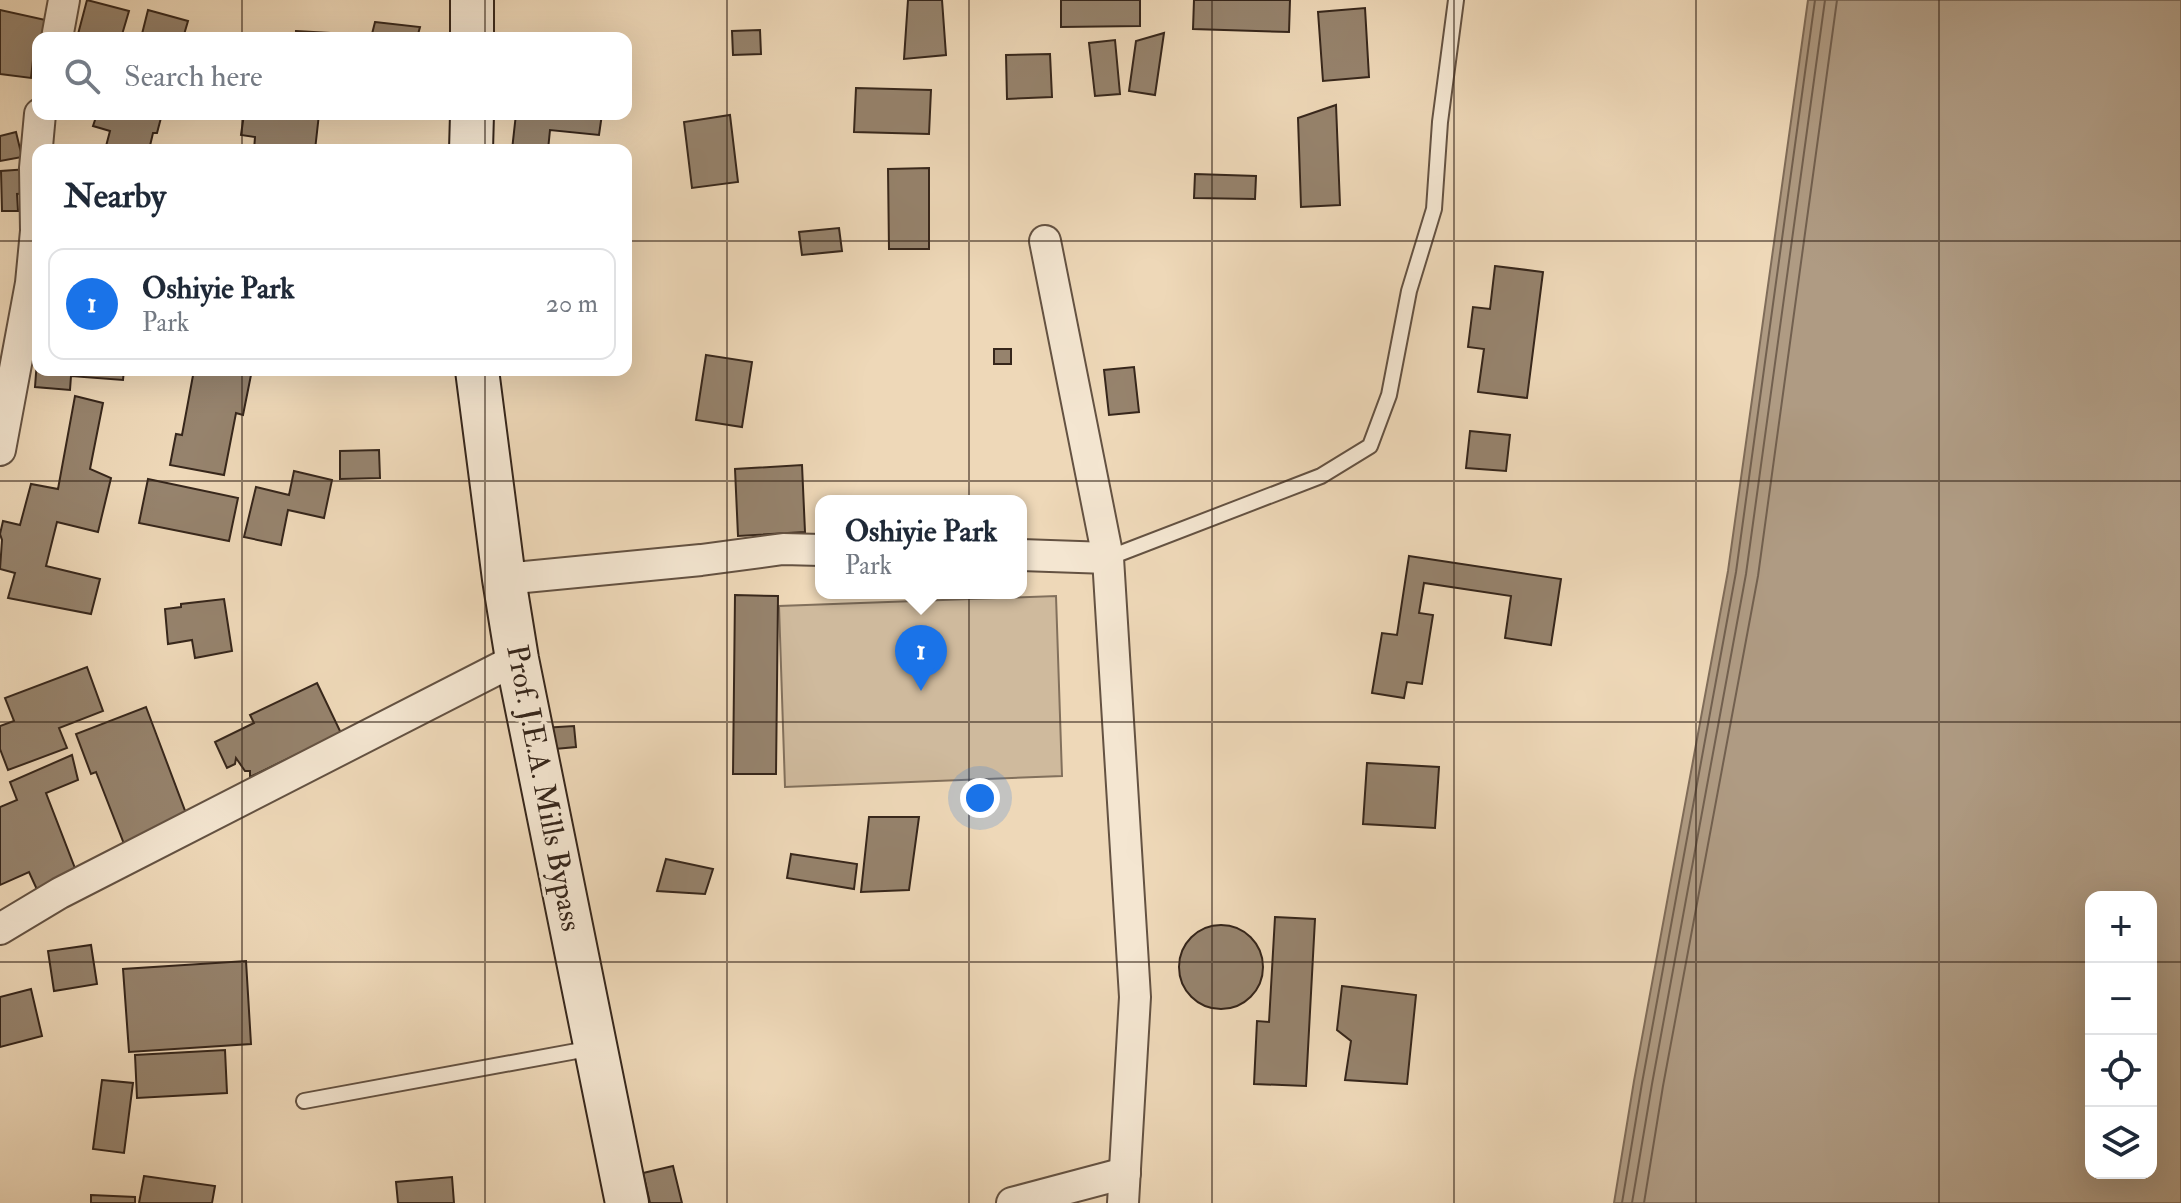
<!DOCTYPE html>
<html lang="en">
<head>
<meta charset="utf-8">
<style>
	:root { --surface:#fff; --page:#f6f6f7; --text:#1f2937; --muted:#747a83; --line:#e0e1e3; --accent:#1a73e8 }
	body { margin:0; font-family:"IM FELL Double Pica",serif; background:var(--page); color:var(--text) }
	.controls { position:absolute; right:24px; bottom:24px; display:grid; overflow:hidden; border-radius:16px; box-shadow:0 8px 32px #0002 }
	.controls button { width:72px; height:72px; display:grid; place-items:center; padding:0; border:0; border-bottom:2px solid var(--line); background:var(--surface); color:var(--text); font:40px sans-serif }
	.you { position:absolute; left:980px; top:798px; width:28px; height:28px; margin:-20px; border:6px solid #fff; border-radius:50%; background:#1a73e8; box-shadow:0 0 0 12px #1a73e833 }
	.badge { display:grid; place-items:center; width:52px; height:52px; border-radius:50%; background:var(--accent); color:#fff; font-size:26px; font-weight:700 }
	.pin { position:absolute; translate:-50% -66px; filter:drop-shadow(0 2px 4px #0008) }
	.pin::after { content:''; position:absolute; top:42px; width:28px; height:24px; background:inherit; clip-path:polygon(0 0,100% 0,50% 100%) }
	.popup { position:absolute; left:815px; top:495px; width:212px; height:104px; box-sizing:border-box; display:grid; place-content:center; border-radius:16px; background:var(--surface); filter:drop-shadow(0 2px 6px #0005); font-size:26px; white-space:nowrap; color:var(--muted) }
	.popup b { font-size:30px; color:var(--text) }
	.popup::after { content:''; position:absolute; left:50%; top:100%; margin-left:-16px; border:16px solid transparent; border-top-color:var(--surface) }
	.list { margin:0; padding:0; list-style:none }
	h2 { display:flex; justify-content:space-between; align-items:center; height:104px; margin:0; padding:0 32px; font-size:34px }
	h2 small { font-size:26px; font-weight:400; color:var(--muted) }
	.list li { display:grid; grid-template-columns:52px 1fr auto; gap:24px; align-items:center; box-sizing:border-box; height:112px; margin:0 16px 16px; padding:0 16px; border:2px solid var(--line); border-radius:16px }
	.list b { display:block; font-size:30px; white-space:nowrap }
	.list p { margin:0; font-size:26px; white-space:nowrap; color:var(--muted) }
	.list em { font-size:26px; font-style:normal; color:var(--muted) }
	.icon { flex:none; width:44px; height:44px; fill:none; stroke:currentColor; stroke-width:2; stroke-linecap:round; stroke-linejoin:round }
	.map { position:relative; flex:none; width:2181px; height:1203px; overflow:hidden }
	.search { position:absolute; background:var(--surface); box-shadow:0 8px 32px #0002; left:32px; top:32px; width:600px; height:88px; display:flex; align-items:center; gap:20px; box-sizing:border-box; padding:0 28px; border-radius:16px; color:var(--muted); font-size:30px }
	.panel { position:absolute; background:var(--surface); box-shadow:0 8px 32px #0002; left:32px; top:144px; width:600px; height:232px; border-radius:16px }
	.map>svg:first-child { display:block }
</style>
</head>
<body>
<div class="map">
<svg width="2181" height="1203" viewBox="0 0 2181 1203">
	<rect width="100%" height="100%" fill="#eed8b8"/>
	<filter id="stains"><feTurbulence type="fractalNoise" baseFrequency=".0025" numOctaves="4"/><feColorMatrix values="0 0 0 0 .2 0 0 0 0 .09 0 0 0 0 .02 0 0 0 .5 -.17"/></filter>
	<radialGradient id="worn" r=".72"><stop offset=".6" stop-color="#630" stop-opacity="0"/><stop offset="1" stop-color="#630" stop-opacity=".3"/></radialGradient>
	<!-- green -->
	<path fill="#cfba9d" stroke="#82705c" stroke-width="2" d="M1056,596l6,180 -277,11 -6,-181z"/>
	<!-- water -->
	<path fill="#af9b83" stroke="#7f6c59" stroke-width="2" fill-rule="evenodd" d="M1808,0h373v1203h-567l20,-122 94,-510zM2091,897h60v276h-60z"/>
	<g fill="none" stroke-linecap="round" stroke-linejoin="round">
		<!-- shore -->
		<g stroke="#72604f" stroke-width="2">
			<path d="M1622,1203l20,-120 94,-511 79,-572"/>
			<path d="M1632,1203l20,-119 94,-510 79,-574"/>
			<path d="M1644,1203l19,-117 95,-510 79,-576"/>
		</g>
	</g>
	<!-- building -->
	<g fill="#96836d" stroke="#36261b" stroke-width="2">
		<path d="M87,0l42,11 -8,27h-44z"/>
		<path d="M908,0h34l4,55 -42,4z"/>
		<path d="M1061,0h79v26l-79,1z"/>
		<path d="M1194,0h96l-1,32 -96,-3z"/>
		<path d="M1365,8l4,69 -46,4 -5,-69z"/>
		<path d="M0,10l50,11 -2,17h-10v23l-5,-1 -2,18 -31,-4z"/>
		<path d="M148,10l40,11 -5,17h-42z"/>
		<path d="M375,22l45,5 -3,11h-46z"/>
		<path d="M760,30l1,24 -28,1 -1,-24z"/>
		<path d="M296,31l34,2v5h-34z"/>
		<path d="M1164,33l-9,62 -26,-4 7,-50z"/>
		<path d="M1115,40l5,54 -25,2 -6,-53z"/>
		<path d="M1050,54l2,43 -45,2 -1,-44z"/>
		<path d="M856,88l75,2 -2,44 -75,-2z"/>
		<path d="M1336,105l4,100 -39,2 -3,-89z"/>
		<path d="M97,114h65l-5,19h-4l-4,17h-44l5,-19 -17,-5z"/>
		<path d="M244,114h75l-4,36h-61l1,-13 -14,-2z"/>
		<path d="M516,114h86l-3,21 -49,-5 -2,20h-36z"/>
		<path d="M730,115l8,67 -46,6 -8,-66z"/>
		<path d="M16,132l6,25 -22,4v-25z"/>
		<path d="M929,168v81h-40l-1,-80z"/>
		<path d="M28,169l1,24 -12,1 1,17h-16l-1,-40z"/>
		<path d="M1195,174l61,2 -1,23 -61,-1z"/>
		<path d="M839,228l3,23 -40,4 -3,-23z"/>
		<path d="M1495,266l48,6 -16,126 -49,-6 6,-43 -16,-2 5,-40 17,2z"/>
		<rect x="994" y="349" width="17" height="15"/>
		<path d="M706,355l46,7 -10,65 -46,-7z"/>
		<path d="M37,360l1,10h86l-1,10 -52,-4 -1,14 -35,-3z"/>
		<path d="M1134,367l5,45 -30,3 -5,-45z"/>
		<path d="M194,370h58l-9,45 -7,-2 -12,62 -54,-10 6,-31 6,1z"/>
		<path d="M75,396l28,7 -13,66 21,9 -13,54 -41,-10 -11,44 54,13 -9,35 -83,-16 7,-25 -15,-4 2,-29 -2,-6 3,-13 17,4 11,-41 27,5z"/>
		<path d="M1470,431l40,4 -4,36 -40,-3z"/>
		<path d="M379,450l1,28 -40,1v-28z"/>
		<path d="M802,465l3,67 -67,4 -3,-67z"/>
		<path d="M294,471l38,9 -8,38 -36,-8 -7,35 -37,-8 12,-50 33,8z"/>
		<path d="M148,479l90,19 -9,43 -90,-18z"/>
		<path d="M1409,556l152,23 -10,66 -46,-7 6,-42 -87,-13 -5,30 14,2 -11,69 -15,-2 -3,16 -32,-5 10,-60 15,2z"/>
		<path d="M735,595l43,1 -2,178h-43z"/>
		<path d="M224,599l8,52 -37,7 -3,-18 -24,4 -3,-35 16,-2v-3z"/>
		<path d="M87,667l16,44 -44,17 8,20 -59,22 -8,-21v-23l14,-5 -9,-23z"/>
		<path d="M317,683l24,50 -91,44v-6h-5l-9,-13 -1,6 -8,4 -12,-26 39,-19 -4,-8z"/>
		<path d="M146,707l44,117 -64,25 -30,-77 -5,2 -15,-40z"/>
		<path d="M574,726l2,21 -32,3 -2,-22z"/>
		<path d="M72,755l6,25 -32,13 32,83 -39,18 -10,-22 -29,13v-78l17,-7 -7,-18z"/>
		<path d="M1367,763l72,4 -4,61 -72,-4z"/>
		<path d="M869,817h50l-10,73 -48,2z"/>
		<path d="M791,854l66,10 -3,25 -67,-11z"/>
		<path d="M666,859l47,10 -8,25 -48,-3z"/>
		<path d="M1275,917l40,2 -9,167 -52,-2 3,-63 12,1z"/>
		<circle cx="1221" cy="967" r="42"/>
		<path d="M91,945l6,39 -43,7 -6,-40z"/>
		<path d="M246,961l5,83 -122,8 -6,-83z"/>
		<path d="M1342,986l74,9 -9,89 -62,-4 6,-39 -14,-11z"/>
		<path d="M31,989l11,47 -42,11v-50z"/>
		<path d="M225,1050l2,43 -90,5 -2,-43z"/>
		<path d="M102,1080l31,3 -9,70 -31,-4z"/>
		<path d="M673,1166l9,37h-32l-7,-30z"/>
		<path d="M144,1176l71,10 -3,17h-73z"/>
		<path d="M452,1177l2,26h-56l-2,-21z"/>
		<path d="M91,1195l44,2v6h-44z"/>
	</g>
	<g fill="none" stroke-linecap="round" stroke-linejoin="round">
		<defs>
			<g id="lane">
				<path d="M1108,558l213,-82 49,-30 19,-51 20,-104 25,-82 6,-87 16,-122"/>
				<path d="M304,1101l289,-53"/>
			</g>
			<g id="street">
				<path d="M57,38l7,-38"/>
				<path d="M1045,241l63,317 27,439 -12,206"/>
				<path d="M0,450l31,-167 5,-52 -1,-63 5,-54"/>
				<path d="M1021,555l87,3"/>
				<path d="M504,579l197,-19 82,-11 38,1"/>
				<path d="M0,929l60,-36 457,-234"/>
				<path d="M1012,1203l113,-30"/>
			</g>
			<g id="secondary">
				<path d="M472,0v38"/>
				<path d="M471,150l1,-36"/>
				<path d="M477,370l27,209 13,80 110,544"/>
			</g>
		</defs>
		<!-- lane casing -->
		<use href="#lane" stroke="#645242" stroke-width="18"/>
		<!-- street casing -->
		<use href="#street" stroke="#645242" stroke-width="34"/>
		<!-- secondary casing -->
		<use href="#secondary" stroke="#36261b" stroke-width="46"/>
		<!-- lane -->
		<use href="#lane" stroke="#f4e6d1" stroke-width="14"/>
		<!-- street -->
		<use href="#street" stroke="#f4e6d1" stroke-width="30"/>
		<!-- secondary -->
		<use href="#secondary" stroke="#f4e6d1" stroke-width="42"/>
	</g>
	<!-- grid -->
	<path fill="none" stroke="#36261b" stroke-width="2" stroke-opacity="0.55" d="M242,0v38M485,0v38M727,0v1203M969,0v1203M1212,0v1203M1454,0v1203M1696,0v1203M1939,0v1203M242,114v36M485,114v36M0,241h38M626,241h1555M242,370v833M485,370v833M0,481h2181M0,722h2181M0,962h2091M2151,962h30"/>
	<g text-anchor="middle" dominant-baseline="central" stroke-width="7" stroke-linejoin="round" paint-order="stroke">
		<!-- street labels -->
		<g font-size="30" fill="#36261b" stroke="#f4e6d1">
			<text transform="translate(544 788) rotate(79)">Prof. J.E.A. Mills Bypass</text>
		</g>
	</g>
	<rect width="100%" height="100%" filter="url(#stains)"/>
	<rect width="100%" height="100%" fill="url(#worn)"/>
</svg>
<div class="controls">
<button>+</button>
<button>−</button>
<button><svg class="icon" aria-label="locate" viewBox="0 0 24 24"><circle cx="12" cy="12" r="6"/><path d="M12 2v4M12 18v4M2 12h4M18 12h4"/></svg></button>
<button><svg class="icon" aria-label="layers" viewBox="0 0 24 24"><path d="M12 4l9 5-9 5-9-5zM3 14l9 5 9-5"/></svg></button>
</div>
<div class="you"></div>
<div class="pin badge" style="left:921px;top:691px">1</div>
<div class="popup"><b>Oshiyie Park</b>Park</div>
<div class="search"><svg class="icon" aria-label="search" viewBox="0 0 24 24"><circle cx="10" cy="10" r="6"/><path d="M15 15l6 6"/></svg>Search here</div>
<section class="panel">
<h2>Nearby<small></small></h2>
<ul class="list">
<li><span class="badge">1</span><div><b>Oshiyie Park</b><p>Park</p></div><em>20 m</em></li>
</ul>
</section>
</div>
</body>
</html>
